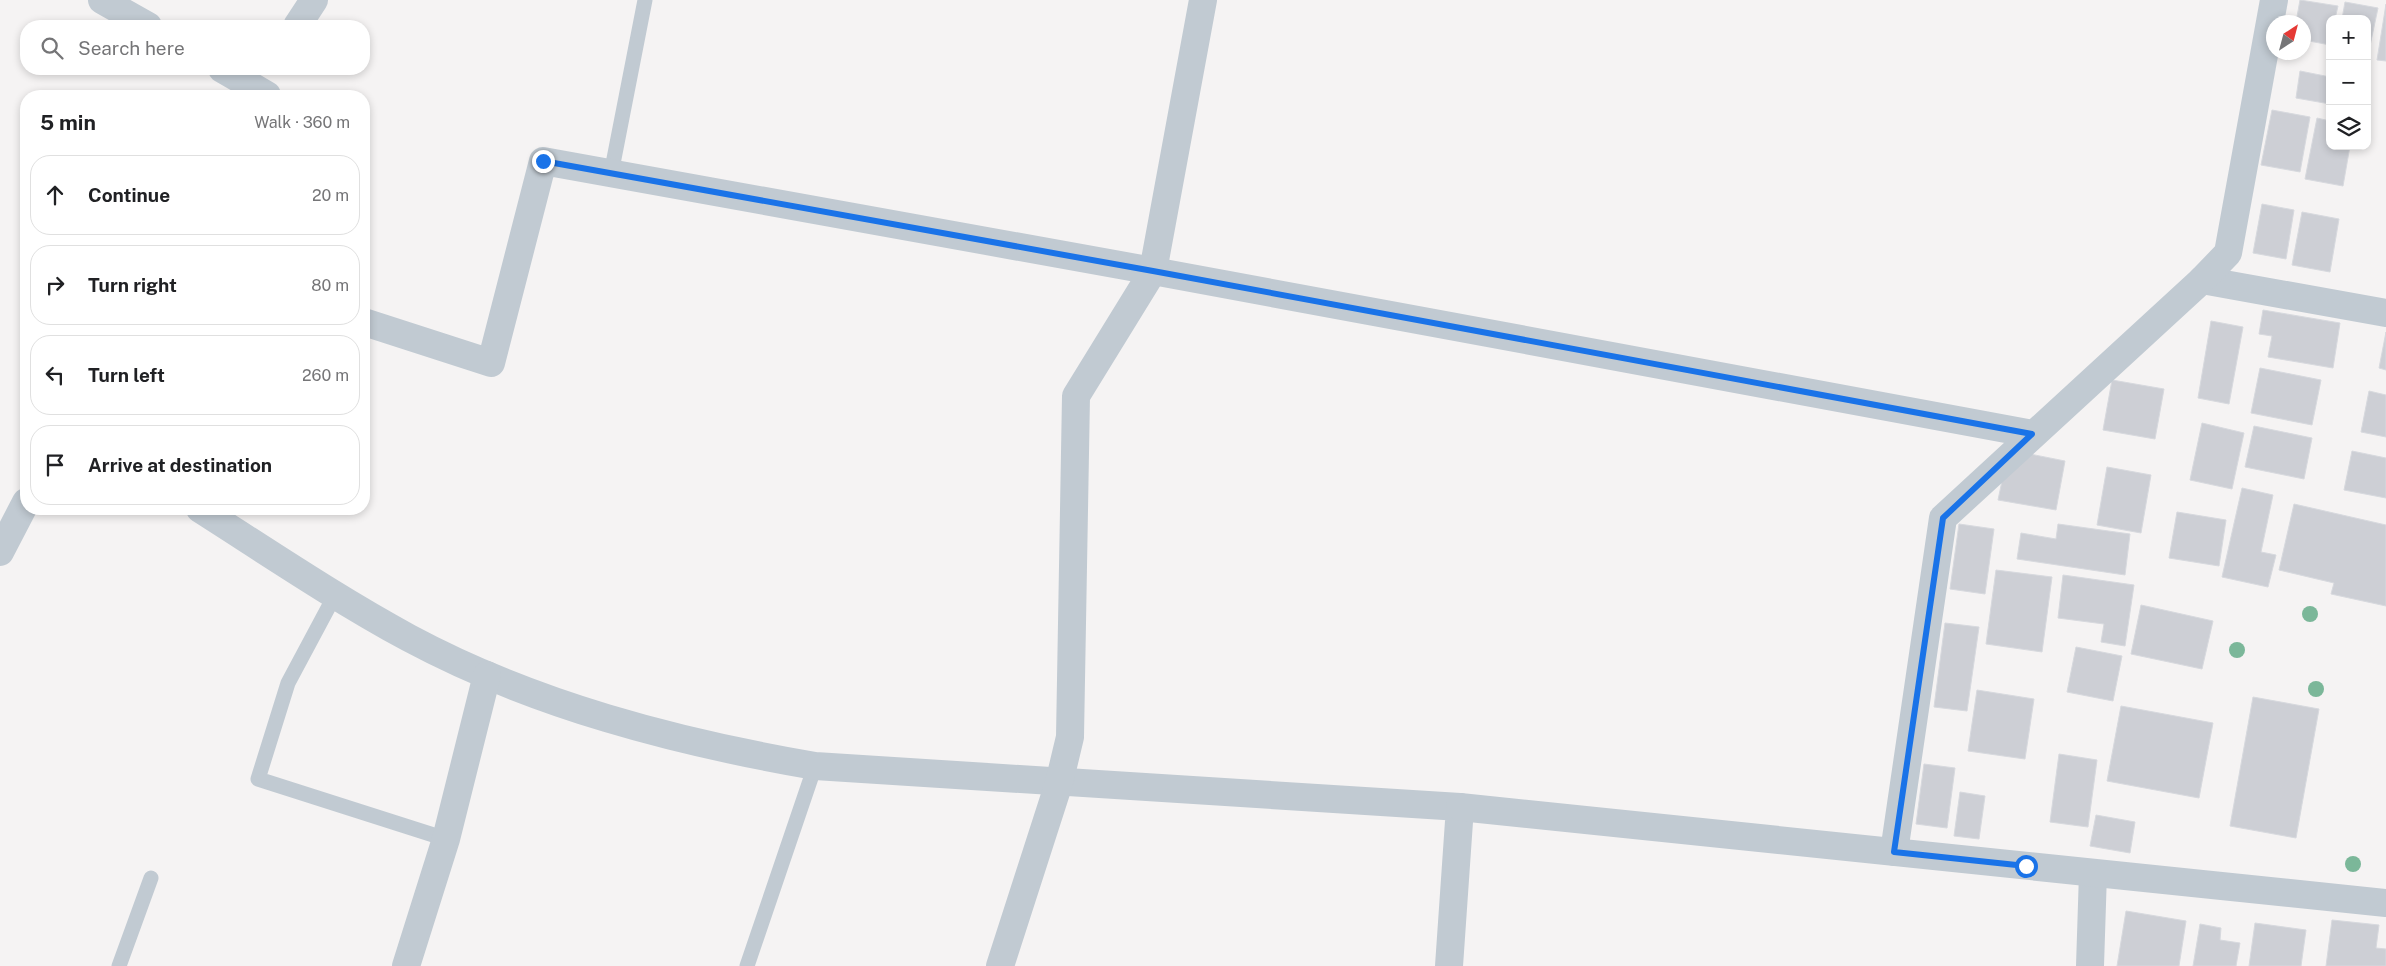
<!DOCTYPE html>
<html lang="en">
<head>
<meta charset="utf-8">
<style>
	:root { --surface:#fff; --page:#f6f6f6; --text:#202124; --muted:#757577; --line:#e0e0e0 }
	body { margin:0; font-family:"Public Sans",sans-serif; background:var(--page); color:var(--text) }
	.controls { position:absolute; right:15px; top:15px; display:grid; overflow:hidden; border-radius:10px; box-shadow:0 2px 8px #0003 }
	.controls button { width:45px; height:45px; display:grid; place-items:center; padding:0; border:0; border-bottom:1px solid var(--line); background:var(--surface); color:var(--text); font:25px sans-serif }
	.compass { position:absolute; left:2266px; top:15px; width:45px; height:45px; border-radius:50%; background:var(--surface); box-shadow:0 2px 8px #0003; rotate:36deg }
	.stop { position:absolute; width:15px; height:15px; margin:-11px; border:4px solid #1a73e8; border-radius:50%; background:#fff }
	.stop.end { background:#1a73e8; border-color:#fff; box-shadow:0 1px 5px #0008 }
	.list { margin:0; padding:0; list-style:none }
	h2 { display:flex; justify-content:space-between; align-items:center; height:65px; margin:0; padding:0 20px; font-size:21px }
	h2 small { font-size:16px; font-weight:400; color:var(--muted) }
	.list li { display:grid; grid-template-columns:32px 1fr auto; gap:15px; align-items:center; box-sizing:border-box; height:80px; margin:0 10px 10px; padding:0 10px; border:1px solid var(--line); border-radius:20px }
	.list b { display:block; font-size:19px; white-space:nowrap }
	.list em { font-size:16px; font-style:normal; color:var(--muted) }
	.icon { flex:none; width:28px; height:28px; fill:none; stroke:currentColor; stroke-width:2; stroke-linecap:round; stroke-linejoin:round }
	.map { position:relative; flex:none; width:2386px; height:966px; overflow:hidden }
	.search { position:absolute; background:var(--surface); box-shadow:0 2px 8px #0003; left:20px; top:20px; width:350px; height:55px; display:flex; align-items:center; gap:12px; box-sizing:border-box; padding:0 18px; border-radius:20px; color:var(--muted); font-size:19px }
	.panel { position:absolute; background:var(--surface); box-shadow:0 2px 8px #0003; left:20px; top:90px; width:350px; height:425px; border-radius:20px }
	.map>svg:first-child { display:block }
</style>
</head>
<body>
<div class="map">
<svg width="2386" height="966" viewBox="0 0 2386 966">
	<rect width="100%" height="100%" fill="#f5f3f3"/>
	<!-- building -->
	<g fill="#cdcfd5" stroke="#d7d9de">
		<path d="M2300,0l38,6 -3,13h-5v26l-26,-5v-18h-8z"/>
		<path d="M2345,2l33,6 -11,52v-41h-25z"/>
		<path d="M2386,4v57l-9,-1z"/>
		<path d="M2300,71l30,6v27l-34,-6z"/>
		<path d="M2272,110l38,7 -10,55 -39,-7z"/>
		<path d="M2317,118l13,3v25h20l-7,40 -38,-7z"/>
		<path d="M2262,204l32,6 -8,49 -33,-6z"/>
		<path d="M2302,212l37,7 -9,53 -38,-7z"/>
		<path d="M2263,310l77,13 -7,45 -65,-11 4,-21 -13,-2z"/>
		<path d="M2211,321l32,6 -14,77 -31,-6z"/>
		<path d="M2386,332v38l-7,-2z"/>
		<path d="M2260,368l61,12 -9,45 -61,-12z"/>
		<path d="M2112,380l52,9 -9,50 -52,-9z"/>
		<path d="M2369,391l17,4v42l-25,-5z"/>
		<path d="M2202,423l42,10 -12,56 -42,-9z"/>
		<path d="M2254,426l58,12 -8,41 -59,-12z"/>
		<path d="M2352,451l34,7v40l-42,-8z"/>
		<path d="M2030,454l35,7 -9,49 -58,-10 4,-19z"/>
		<path d="M2107,467l44,8 -10,58 -44,-8z"/>
		<path d="M2242,488l31,7 -12,57 15,3 -8,32 -46,-10z"/>
		<path d="M2294,504l92,21v81l-55,-12 3,-11 -55,-13z"/>
		<path d="M2177,512l49,8 -7,46 -50,-8z"/>
		<path d="M1959,524l35,5 -9,65 -35,-5z"/>
		<path d="M2058,524l72,10 -5,41 -108,-16 4,-26 35,6z"/>
		<path d="M1996,570l56,7 -10,75 -56,-8z"/>
		<path d="M2063,575l71,10 -9,61 -24,-4 3,-18 -46,-6z"/>
		<path d="M2141,605l72,16 -11,48 -71,-15z"/>
		<path d="M1945,623l34,4 -12,84 -33,-4z"/>
		<path d="M2076,647l46,9 -9,45 -46,-9z"/>
		<path d="M1977,690l57,9 -9,60 -57,-8z"/>
		<path d="M2253,697l66,12 -23,129 -66,-12z"/>
		<path d="M2121,706l92,17 -14,75 -92,-17z"/>
		<path d="M2059,754l38,6 -9,67 -38,-5z"/>
		<path d="M1924,764l31,4 -8,60 -31,-4z"/>
		<path d="M1960,792l25,4 -6,43 -25,-3z"/>
		<path d="M2096,815l39,7 -5,31 -40,-7z"/>
		<path d="M2126,911l60,10 -7,45h-62z"/>
		<path d="M2332,920l47,5 -3,23 10,1v17h-60z"/>
		<path d="M2255,923l51,7 -5,36h-52z"/>
		<path d="M2200,924l21,4 -1,12 20,3 -4,23h-43z"/>
	</g>
	<g fill="none" stroke-linecap="round" stroke-linejoin="round">
		<!-- service -->
		<g stroke="#c1cad2" stroke-width="15">
			<path d="M611,174l34,-174"/>
			<path d="M335,595l-47,88 -30,96 188,60"/>
			<path d="M119,966l32,-88"/>
			<path d="M747,966l68,-200"/>
		</g>
		<!-- minor -->
		<g stroke="#c1cad2" stroke-width="28">
			<path d="M102,0l46,26"/>
			<path d="M297,26l17,-26"/>
			<path d="M222,69l45,26"/>
			<path d="M2202,280l184,33"/>
			<path d="M364,322l127,41 52,-202 610,110 880,163"/>
			<path d="M200,509c69,44 137,90 209,129 125,67 267,104 406,128l645,41 -11,159"/>
			<path d="M0,552l26,-50"/>
			<path d="M1894,852l49,-334 259,-238 26,-27 46,-253"/>
			<path d="M406,966l40,-127 41,-164"/>
			<path d="M1000,966l59,-183 11,-46 6,-341 77,-125 50,-271"/>
			<path d="M2090,966l3,-93"/>
		</g>
		<!-- tertiary -->
		<path stroke="#c1cad2" stroke-width="28" d="M1460,807l926,96"/>
	</g>
	<!-- trees -->
	<g fill="#7bb799">
		<circle cx="2310" cy="614" r="8"/>
		<circle cx="2237" cy="650" r="8"/>
		<circle cx="2316" cy="689" r="8"/>
		<circle cx="2353" cy="864" r="8"/>
	</g>
	<g fill="none" stroke-linecap="round" stroke-linejoin="round">
		<!-- route -->
		<path stroke="#1a73e8" stroke-width="6" d="M543,161l610,110 879,163 -89,84 -49,334 132,14"/>
	</g>
</svg>
<div class="controls">
<button>+</button>
<button>−</button>
<button><svg class="icon" aria-label="layers" viewBox="0 0 24 24"><path d="M12 4l9 5-9 5-9-5zM3 14l9 5 9-5"/></svg></button>
</div>
<svg class="compass" viewBox="-18 -18 36 36"><path d="M0-13l5 13h-10z" fill="#e53935"/><path d="M0 13l5-13h-10z" fill="#757577"/></svg>
<div class="stop" style="left:2026px;top:866px"></div>
<div class="stop end" style="left:543px;top:161px"></div>
<div class="search"><svg class="icon" aria-label="search" viewBox="0 0 24 24"><circle cx="10" cy="10" r="6"/><path d="M15 15l6 6"/></svg>Search here</div>
<section class="panel">
<h2>5 min<small>Walk · 360 m</small></h2>
<ul class="list">
<li><svg class="icon" aria-label="ahead" viewBox="0 0 24 24"><path d="M12 20V5M6 11l6-6 6 6"/></svg><div><b>Continue</b></div><em>20 m</em></li>
<li><svg class="icon" aria-label="right" viewBox="0 0 24 24"><path d="M7 20v-9h11M14 6l5 5-5 5"/></svg><div><b>Turn right</b></div><em>80 m</em></li>
<li><svg class="icon" aria-label="left" viewBox="0 0 24 24"><path d="M17 20v-9H6M10 6l-5 5 5 5"/></svg><div><b>Turn left</b></div><em>260 m</em></li>
<li><svg class="icon" aria-label="arrive" viewBox="0 0 24 24"><path d="M6 21V4h12l-3 4 3 4H6"/></svg><div><b>Arrive at destination</b></div></li>
</ul>
</section>
</div>
</body>
</html>
